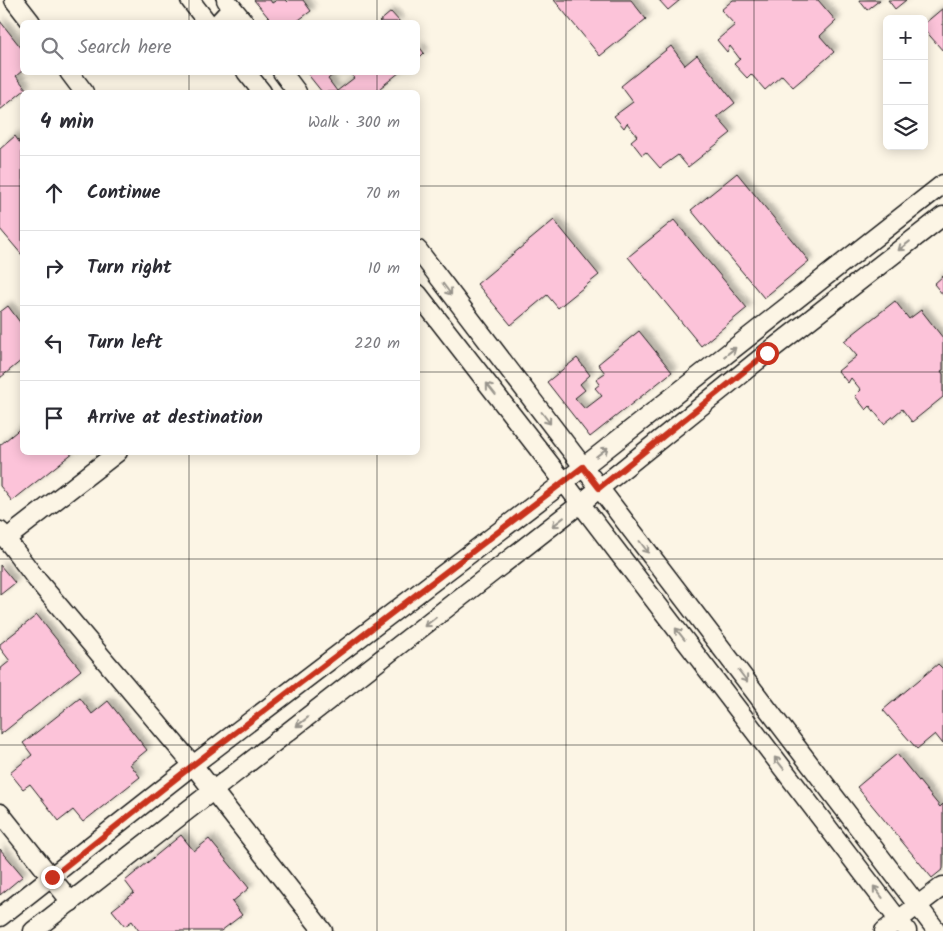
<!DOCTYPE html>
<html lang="en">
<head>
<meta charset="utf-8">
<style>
	:root { --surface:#fff; --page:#f7f7f7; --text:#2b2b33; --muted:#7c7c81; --line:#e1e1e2 }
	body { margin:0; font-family:Kalam,sans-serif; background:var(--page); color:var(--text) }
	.controls { position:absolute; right:15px; top:15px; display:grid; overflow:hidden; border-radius:8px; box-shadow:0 2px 12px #0003 }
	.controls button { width:45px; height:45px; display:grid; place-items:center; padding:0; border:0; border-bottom:1px solid var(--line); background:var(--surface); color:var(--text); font:25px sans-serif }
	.stop { position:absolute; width:15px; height:15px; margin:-11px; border:4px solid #c8321e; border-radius:50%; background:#fff }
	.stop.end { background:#c8321e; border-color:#fff; box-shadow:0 1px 5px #0008 }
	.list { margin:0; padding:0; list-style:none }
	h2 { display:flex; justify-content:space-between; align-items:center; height:65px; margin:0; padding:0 20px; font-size:21px }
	h2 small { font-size:16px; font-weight:400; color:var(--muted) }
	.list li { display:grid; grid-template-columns:32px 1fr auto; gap:15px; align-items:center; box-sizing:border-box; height:75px; padding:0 20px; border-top:1px solid var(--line) }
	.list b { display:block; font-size:19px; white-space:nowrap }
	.list em { font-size:16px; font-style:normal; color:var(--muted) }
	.icon { flex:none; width:28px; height:28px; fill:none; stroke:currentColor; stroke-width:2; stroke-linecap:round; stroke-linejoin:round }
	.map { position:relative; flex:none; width:943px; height:931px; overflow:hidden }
	.search { position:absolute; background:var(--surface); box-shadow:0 2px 12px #0003; left:20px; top:20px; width:400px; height:55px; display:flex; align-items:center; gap:12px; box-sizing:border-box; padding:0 18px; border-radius:8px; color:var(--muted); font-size:19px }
	.panel { position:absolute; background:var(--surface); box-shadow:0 2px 12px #0003; left:20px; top:90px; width:400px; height:365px; border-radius:8px }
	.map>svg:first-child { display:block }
</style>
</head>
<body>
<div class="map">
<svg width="943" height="931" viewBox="0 0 943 931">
	<defs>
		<filter id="shadow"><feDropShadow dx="4.5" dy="-4.5" stdDeviation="2.5" flood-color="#0004"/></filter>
	</defs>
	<rect width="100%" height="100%" fill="#fcf5e5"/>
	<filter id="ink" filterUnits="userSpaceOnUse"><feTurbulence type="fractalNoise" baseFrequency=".02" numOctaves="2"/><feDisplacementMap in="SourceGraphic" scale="10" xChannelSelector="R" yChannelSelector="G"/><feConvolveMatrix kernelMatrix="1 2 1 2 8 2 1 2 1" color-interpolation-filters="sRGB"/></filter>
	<g filter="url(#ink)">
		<!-- building -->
		<g fill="#fcc3d9" stroke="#1c1c1c" filter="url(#shadow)">
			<path d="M254,0h16l2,3 5,-3h8l2,2 2,-2h14l8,11 -15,11h-24z"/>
			<path d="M554,0h77l15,19 -46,37z"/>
			<path d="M659,0h21l-12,10z"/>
			<path d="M733,0h85l18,21 -16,15 14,16 -41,35 -11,-12 -17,15 -14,-16 -4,4 -13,-14 6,-5 -10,-13 -3,6 -10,-12 18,-15 -14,-15z"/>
			<path d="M859,0h21l-13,10z"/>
			<path d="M888,0h18l-11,9z"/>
			<path d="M943,8v43l-19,-22v-5z"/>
			<path d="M391,12l9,10h-21z"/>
			<path d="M0,21l22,28v22l-6,5 10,13 -26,21z"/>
			<path d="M418,45l6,8 -6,6z"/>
			<path d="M671,46l14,19 12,-10 38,48 -18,14 14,16 -43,34 -10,-12 -18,13 -14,-16 -4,3 -11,-14 6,-5 -10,-13 -3,5 -10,-12 19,-14 -12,-16z"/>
			<path d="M306,72h30l-8,7 9,12 17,-13 -4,-6h50l-25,20h-53z"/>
			<path d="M15,136l7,10v109l-22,-26v-80z"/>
			<path d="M737,173l72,88 -45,37 -73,-88z"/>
			<path d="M554,220l45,55 -41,33 -11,-13 -36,30 -34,-41z"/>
			<path d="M674,220l73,88 -46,38 -73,-89z"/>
			<path d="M943,276v19l-9,-11z"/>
			<path d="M895,301l14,18 12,-9 22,28v32l-2,1 2,3v23l-31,25 -10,-13 -18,15 -14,-18 -4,4 -11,-14 6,-6 -10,-12 -3,5 -10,-12 19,-15 -13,-15z"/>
			<path d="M8,306l14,19v35l-22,18v-66z"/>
			<path d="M639,331l33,41 -82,65 -43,-55 30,-24 13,17 -10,9 5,6 -10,8 10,11 17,-13 -7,-8 5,-4 -4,-5 9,-6 -7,-9z"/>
			<path d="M22,427v25h52l-62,49 -12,-15v-41z"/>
			<path d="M0,565l15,18 -15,12z"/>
			<path d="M37,615l44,55 -81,65v-66l10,-8 -10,-13v-4z"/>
			<path d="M938,664l5,5v75l-8,-10 -18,15 -34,-39z"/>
			<path d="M80,698l12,16 16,-13 39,49 -17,14 10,13 -57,45 -10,-12 -14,11 -29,-37 -7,5 -13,-16 22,-18 -9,-12z"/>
			<path d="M897,754l43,53 3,-3v65l-11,9 -75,-91z"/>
			<path d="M181,835l13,16 15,-12 40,49 -17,14 10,13 -21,16h-82l-7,-10 -7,5 -13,-16 22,-17 -9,-12z"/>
			<path d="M0,849l23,27 -23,19z"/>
		</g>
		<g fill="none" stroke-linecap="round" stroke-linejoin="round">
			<defs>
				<g id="street">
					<path d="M14,0l17,22"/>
					<path d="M190,0l17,22"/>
					<path d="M226,0l18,22"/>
					<path d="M219,22l13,-14"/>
					<path d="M69,72l15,20"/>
					<path d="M246,72l16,20"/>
					<path d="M282,72l15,20"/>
					<path d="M418,250l519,681"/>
					<path d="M418,294l146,188 343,449"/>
					<path d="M0,531l37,49 156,185 130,166"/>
					<path d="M6,539l112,-87"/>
					<path d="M0,813l71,89"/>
					<path d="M0,917l193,-152 371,-283 379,-298"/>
					<path d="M33,931l547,-427 187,-151 176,-137"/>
					<path d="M884,931l59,-45"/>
				</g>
			</defs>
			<!-- street casing -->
			<use href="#street" stroke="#1c1c1c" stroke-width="21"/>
			<!-- street -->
			<use href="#street" stroke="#fcf5e5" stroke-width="18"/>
		</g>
		<!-- one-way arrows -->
		<defs><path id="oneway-shaft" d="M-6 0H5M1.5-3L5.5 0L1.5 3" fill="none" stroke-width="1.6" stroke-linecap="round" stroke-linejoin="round" transform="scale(1.25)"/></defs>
		<g stroke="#97938b">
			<use href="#oneway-shaft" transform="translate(904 246) rotate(142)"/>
			<use href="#oneway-shaft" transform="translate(447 289) rotate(53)"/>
			<use href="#oneway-shaft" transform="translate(730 352) rotate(-38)"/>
			<use href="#oneway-shaft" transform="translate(491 389) rotate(-128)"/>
			<use href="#oneway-shaft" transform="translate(546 418) rotate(53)"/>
			<use href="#oneway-shaft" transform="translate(602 452) rotate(-38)"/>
			<use href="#oneway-shaft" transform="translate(558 522) rotate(142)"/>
			<use href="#oneway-shaft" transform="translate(644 547) rotate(53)"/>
			<use href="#oneway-shaft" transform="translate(430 622) rotate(142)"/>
			<use href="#oneway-shaft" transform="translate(680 634) rotate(-128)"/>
			<use href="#oneway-shaft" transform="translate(743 676) rotate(53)"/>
			<use href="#oneway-shaft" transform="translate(302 722) rotate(142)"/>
			<use href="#oneway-shaft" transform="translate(779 763) rotate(-128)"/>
			<use href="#oneway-shaft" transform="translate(878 892) rotate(-128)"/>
		</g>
	</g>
	<g fill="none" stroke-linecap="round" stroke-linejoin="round" filter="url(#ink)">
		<!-- route -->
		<path stroke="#c8321e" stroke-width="6" d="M52,877l141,-112 390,-298 16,21 168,-135"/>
	</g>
	<!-- grid -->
	<path fill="none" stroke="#1c1c1c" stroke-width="1" stroke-opacity="0.55" d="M189,0v22M377,0v22M566,0v931M754,0v931M189,72v20M377,72v20M0,186h22M418,186h525M0,372h22M418,372h525M189,452v479M377,452v479M0,559h943M0,745h943"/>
</svg>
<div class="controls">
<button>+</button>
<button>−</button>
<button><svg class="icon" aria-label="layers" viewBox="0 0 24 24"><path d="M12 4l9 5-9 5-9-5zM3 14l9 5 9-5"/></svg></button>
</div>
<div class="stop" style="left:767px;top:353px"></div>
<div class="stop end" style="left:52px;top:877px"></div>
<div class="search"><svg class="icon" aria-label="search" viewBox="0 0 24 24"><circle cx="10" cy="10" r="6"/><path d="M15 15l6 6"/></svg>Search here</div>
<section class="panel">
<h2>4 min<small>Walk · 300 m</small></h2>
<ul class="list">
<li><svg class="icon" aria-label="ahead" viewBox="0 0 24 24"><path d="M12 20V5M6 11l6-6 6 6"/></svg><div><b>Continue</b></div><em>70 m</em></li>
<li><svg class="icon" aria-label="right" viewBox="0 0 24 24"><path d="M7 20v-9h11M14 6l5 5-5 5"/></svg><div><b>Turn right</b></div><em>10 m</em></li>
<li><svg class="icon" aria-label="left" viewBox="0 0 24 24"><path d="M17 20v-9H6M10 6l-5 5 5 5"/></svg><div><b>Turn left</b></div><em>220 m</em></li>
<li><svg class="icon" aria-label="arrive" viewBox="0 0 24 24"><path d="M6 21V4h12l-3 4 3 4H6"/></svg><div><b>Arrive at destination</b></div></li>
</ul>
</section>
</div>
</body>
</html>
